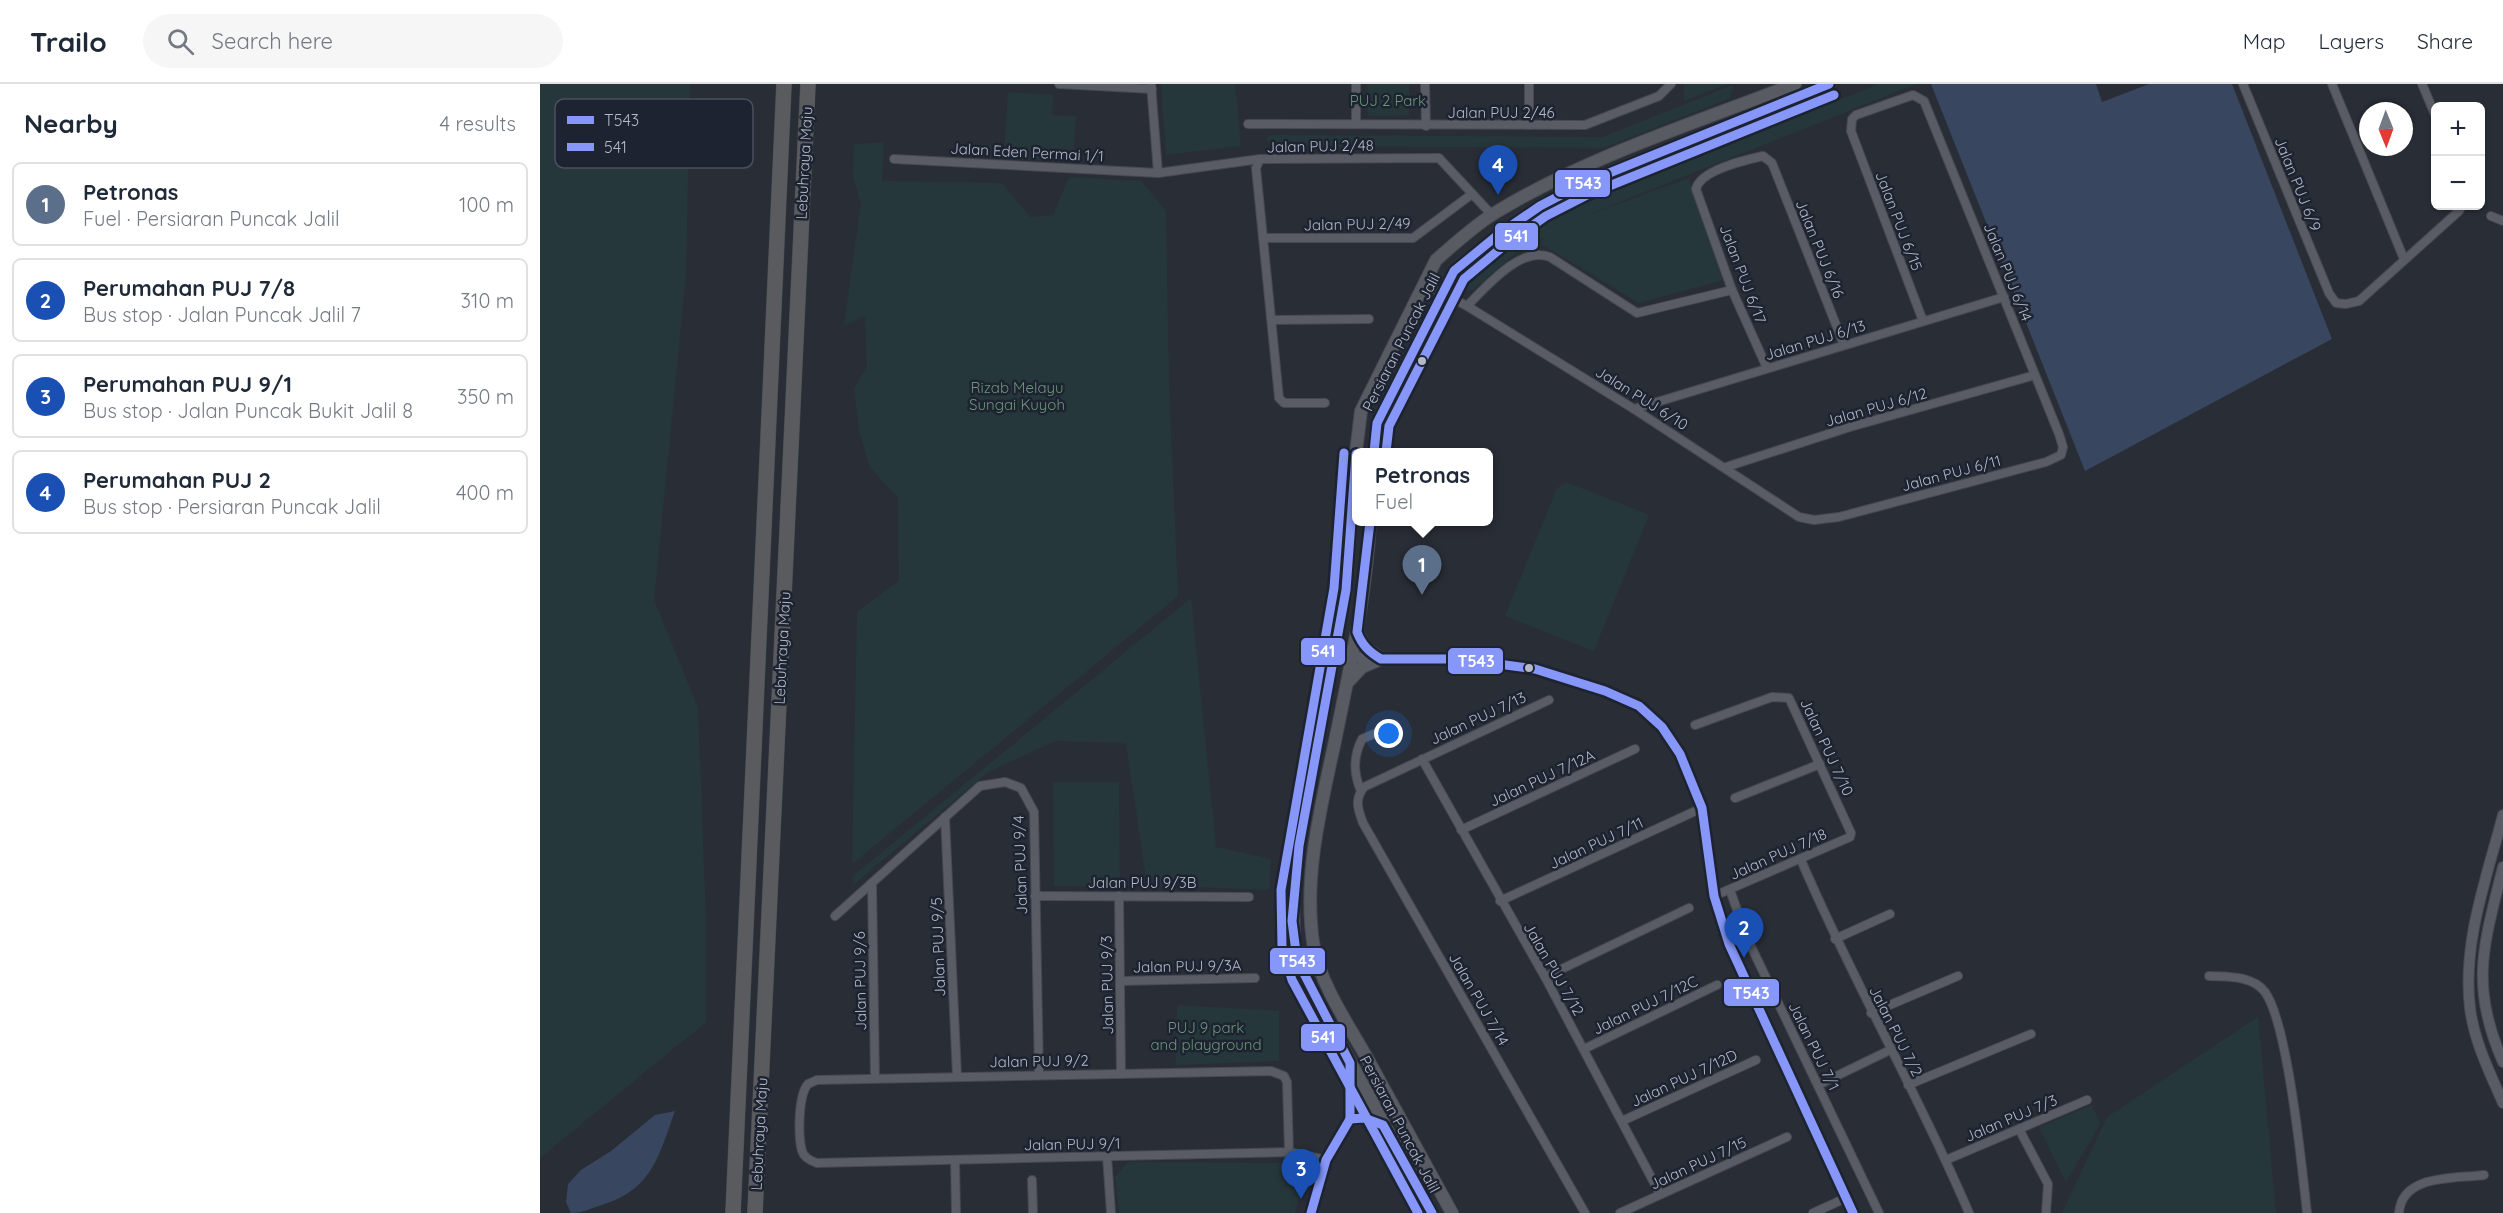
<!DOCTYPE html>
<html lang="en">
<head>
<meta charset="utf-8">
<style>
	:root { --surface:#fff; --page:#f6f6f7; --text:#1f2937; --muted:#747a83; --line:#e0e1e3; --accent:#838894 }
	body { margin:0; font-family:Quicksand,sans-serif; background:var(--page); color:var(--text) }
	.controls { position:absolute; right:18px; top:18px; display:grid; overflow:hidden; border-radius:9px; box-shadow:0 2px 4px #0004 }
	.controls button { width:54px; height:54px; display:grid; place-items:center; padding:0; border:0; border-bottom:2px solid var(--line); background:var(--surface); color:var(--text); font:30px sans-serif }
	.compass { position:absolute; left:1819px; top:18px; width:54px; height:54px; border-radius:50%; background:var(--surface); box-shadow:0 2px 4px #0004; rotate:179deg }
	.you { position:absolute; left:849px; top:650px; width:21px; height:21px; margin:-15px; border:4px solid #fff; border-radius:50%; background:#1a73e8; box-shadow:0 0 0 9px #1a73e833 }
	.badge { display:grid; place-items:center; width:39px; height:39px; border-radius:50%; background:var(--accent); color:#fff; font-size:20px; font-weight:700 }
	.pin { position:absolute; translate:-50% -50px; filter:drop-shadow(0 2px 3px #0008) }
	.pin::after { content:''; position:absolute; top:32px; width:21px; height:18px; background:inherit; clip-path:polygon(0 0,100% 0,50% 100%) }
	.popup { position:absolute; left:812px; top:364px; width:141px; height:78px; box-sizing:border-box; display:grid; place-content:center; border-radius:9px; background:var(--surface); filter:drop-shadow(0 2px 4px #0005); font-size:20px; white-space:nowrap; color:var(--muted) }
	.popup b { font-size:22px; color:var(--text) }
	.popup::after { content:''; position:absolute; left:50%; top:100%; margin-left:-12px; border:12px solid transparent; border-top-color:var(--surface) }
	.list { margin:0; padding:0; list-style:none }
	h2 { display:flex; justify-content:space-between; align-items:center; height:78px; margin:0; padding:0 24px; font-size:26px }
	h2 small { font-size:20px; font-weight:400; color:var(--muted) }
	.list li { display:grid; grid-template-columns:39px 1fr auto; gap:18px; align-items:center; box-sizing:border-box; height:84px; margin:0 12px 12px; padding:0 12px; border:2px solid var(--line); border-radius:9px }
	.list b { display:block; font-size:22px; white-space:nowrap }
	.list p { margin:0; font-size:20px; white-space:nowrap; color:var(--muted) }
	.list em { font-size:20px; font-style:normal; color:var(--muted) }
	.icon { flex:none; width:33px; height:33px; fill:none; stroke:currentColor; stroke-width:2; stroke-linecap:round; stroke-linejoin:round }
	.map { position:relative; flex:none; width:1963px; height:1129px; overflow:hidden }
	header { display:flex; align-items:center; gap:36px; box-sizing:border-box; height:84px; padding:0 30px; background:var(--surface); border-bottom:2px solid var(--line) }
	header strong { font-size:28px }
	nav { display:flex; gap:33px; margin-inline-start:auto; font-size:21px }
	.search { width:420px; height:54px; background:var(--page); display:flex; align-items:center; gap:15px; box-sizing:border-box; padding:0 21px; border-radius:33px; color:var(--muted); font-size:22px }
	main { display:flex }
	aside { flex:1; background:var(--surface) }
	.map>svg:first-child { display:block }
</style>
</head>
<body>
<header>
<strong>Trailo</strong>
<div class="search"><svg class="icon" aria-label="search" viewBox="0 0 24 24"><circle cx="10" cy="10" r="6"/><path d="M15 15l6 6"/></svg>Search here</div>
<nav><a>Map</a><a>Layers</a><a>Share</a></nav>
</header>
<main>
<aside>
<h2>Nearby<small>4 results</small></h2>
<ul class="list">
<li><span class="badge" style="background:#5c6f8a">1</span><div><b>Petronas</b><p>Fuel · Persiaran Puncak Jalil</p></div><em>100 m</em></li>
<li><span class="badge" style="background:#1a4fb4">2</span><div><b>Perumahan PUJ 7/8</b><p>Bus stop · Jalan Puncak Jalil 7</p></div><em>310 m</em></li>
<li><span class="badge" style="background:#1a4fb4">3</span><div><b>Perumahan PUJ 9/1</b><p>Bus stop · Jalan Puncak Bukit Jalil 8</p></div><em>350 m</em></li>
<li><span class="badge" style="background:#1a4fb4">4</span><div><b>Perumahan PUJ 2</b><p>Bus stop · Persiaran Puncak Jalil</p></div><em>400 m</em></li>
</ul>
</aside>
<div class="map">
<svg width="1963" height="1129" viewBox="0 0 1963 1129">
	<rect width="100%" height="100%" fill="#292d36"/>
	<!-- green -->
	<g fill="#26373b">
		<path d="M0,0h150l-4,190 -32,326 44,108 8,212v102l-166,136z"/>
		<path d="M621,0h74l6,62 -75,9z"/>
		<path d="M827,0h42v31l-41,1z"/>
		<path d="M1144,0h43l-43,17z"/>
		<path d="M1339,0h37l-334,133 107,-39 34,102 -84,23 -98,-59 3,-6 -30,16 -41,36 -11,1 -1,-9 46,-39 71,-40z"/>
		<path d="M1193,1l-3,13 -126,50 -332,-2 -6,-6 5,-5 331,2z"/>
		<path d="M468,8l45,3 -1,20 24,1 -3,46 -69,-4z"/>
		<path d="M344,58l-2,39 120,2 28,34 23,-2 16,-38 72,4 25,30 3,172 9,213 -326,268 5,-252 42,-32 -1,-82 -29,-32 -10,-37 -5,-41 13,-21 -2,-51 -21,9 17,-121 -8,-28 1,-32z"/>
		<path d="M1026,398l83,33 -55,136 -89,-35 52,-128z"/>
		<path d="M651,514l25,249 55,12 -2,31 -122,-5 -21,-142 -71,-2 -67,31 -135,113v-9z"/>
		<path d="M513,698h66l1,104h-66z"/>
		<path d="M637,921l102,6v50l-103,4z"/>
		<path d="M1718,933l18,196h-214l45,-96z"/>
		<path d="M1552,1021l8,19 -34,58 -27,-55z"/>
		<path d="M588,1078l159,1 19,5 -11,45h-176l-4,-36z"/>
	</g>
	<!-- water -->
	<g fill="#38465f">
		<path d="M1391,0h165l6,18 47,-18h83l100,255 -247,132z"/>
		<path d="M135,1027c-16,44 -22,78 -73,94 -10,3 -20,8 -31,8l-5,-11 2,-18 13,-14 30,-19 44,-36z"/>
	</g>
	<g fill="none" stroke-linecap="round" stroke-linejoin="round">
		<defs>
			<g id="minor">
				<path d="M519,0l93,5"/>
				<path d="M611,0l7,89"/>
				<path d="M885,0l1,42"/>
				<path d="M989,0v41"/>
				<path d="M1703,0l86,209 7,10 10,1 13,-3 100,-90 3,-5"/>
				<path d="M1792,0l72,175"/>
				<path d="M1882,0l14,33"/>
				<path d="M816,39v-39"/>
				<path d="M708,40l337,1 74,-29 12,-12"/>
				<path d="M354,75l264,14 102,-14"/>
				<path d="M1951,132l12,5"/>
				<path d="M724,154h149l59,-44"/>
				<path d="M885,200l42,22 167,103 165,108 15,3 25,-3 207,-55 15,-7 2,-8 -4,-13 -135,-333 -11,-6 -57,20 -4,4 -1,12 72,190"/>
				<path d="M927,222c19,-19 54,-61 83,-49l87,56 95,-23"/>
				<path d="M732,236l97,-1"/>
				<path d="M1227,284l-35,-78 -36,-101c4,-19 49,-29 67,-33l9,7 72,182"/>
				<path d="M785,319h-41l-5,-5 -23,-230 4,-9 179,-1 53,57"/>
				<path d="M1094,325l370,-112"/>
				<path d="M1186,383l124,-40 185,-52"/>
				<path d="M1009,616l-185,87c-10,13 -6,22 -1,36l222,390"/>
				<path d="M1155,641l77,-28 17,1 62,135 -1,4 -136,59"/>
				<path d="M882,675l123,218 115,217"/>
				<path d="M821,707c-8,-18 -8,-34 1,-52l33,-14"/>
				<path d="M1195,714l85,-34"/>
				<path d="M405,733l12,259"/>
				<path d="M921,746l174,-81"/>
				<path d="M1261,776c51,120 117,233 168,353"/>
				<path d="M332,799l3,195"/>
				<path d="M1190,806l17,48 132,275"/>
				<path d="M495,812l214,1"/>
				<path d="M579,812l2,178"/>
				<path d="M960,817l202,-93"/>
				<path d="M295,832l145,-130 25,-4 16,6 13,24 5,263"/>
				<path d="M1295,855l55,-25"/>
				<path d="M1669,892c18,1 43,-1 56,16 23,32 37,176 42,221"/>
				<path d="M1005,893l144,-69"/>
				<path d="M581,897l134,-3"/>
				<path d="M1331,929l87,-37"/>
				<path d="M1044,965l133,-64"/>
				<path d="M1278,1001l72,-35"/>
				<path d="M1368,1001l123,-51"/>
				<path d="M1082,1037l134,-61"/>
				<path d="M1479,1045l29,55 -2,29"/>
				<path d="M749,1068l-2,-70 -3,-6 -13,-5 -454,9 -9,4c-10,11 -10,53 -6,67 2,7 9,10 15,12l472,-11 37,8"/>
				<path d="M567,1072l4,57"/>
				<path d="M415,1076l1,53"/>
				<path d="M1406,1076l141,-60"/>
				<path d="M492,1096l1,33"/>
				<path d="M771,1129c9,-49 30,-97 74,-123"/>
				<path d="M1080,1129l167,-76"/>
				<path d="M1273,1129l33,-15"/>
				<path d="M1859,1129c3,-39 55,-34 85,-38"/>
			</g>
			<g id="tertiary">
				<path d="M795,573l126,2 74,10 70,22 34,15 23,21 18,27 22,54 12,88 15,48 124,269"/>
				<path d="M1963,731c-16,62 -41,128 -33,193 4,33 20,65 33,95"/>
				<path d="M1963,783c-19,77 -34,118 0,195"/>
			</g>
			<g id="secondary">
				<path d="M816,368l5,-41 75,-151c18,-16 37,-33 57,-46 93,-57 200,-90 302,-130"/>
				<path d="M834,368l3,-29 77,-152 45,-37 41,-28 42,-22 247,-100"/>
				<path d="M816,370l-10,136 -47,256 -6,46 1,54 9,28 129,239"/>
				<path d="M830,438c-4,74 -20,146 -35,219 -14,66 -33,139 -21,207 6,35 35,78 53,110 28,51 56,103 85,155"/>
				<path d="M817,548l8,15 16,12"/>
				<path d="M809,597l13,-14 19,-8"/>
				<path d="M810,984v51l14,-1 19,7"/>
			</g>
			<g id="motorway">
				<path d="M193,1129l51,-1129"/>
				<path d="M215,1129l53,-1129"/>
			</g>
		</defs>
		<!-- minor casing -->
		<use href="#minor" stroke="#45484f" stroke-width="10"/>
		<!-- tertiary casing -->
		<use href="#tertiary" stroke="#45484f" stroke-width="12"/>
		<!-- secondary casing -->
		<use href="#secondary" stroke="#45484f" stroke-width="14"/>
		<!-- motorway casing -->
		<use href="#motorway" stroke="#464951" stroke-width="16"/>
		<!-- minor -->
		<use href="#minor" stroke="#595c64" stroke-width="8"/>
		<!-- tertiary -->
		<use href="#tertiary" stroke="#595c64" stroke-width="10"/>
		<!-- secondary -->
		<use href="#secondary" stroke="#585b62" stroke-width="12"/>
		<!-- motorway -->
		<use href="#motorway" stroke="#595b5e" stroke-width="15"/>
		<defs>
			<g id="bus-1">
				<path d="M834,368l3,-29 77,-152 45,-37 41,-28 42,-22 247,-100"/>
				<path d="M830,438l-13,110c5,13 12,20 24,27h80l74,10 70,22 34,15 23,21 18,27 22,54 12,88 15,48 124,269"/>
				<path d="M810,1035v-56l-53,-103 -5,-39 7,-75 47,-256 10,-136"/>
				<path d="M810,1035l14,-1 19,7 49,88"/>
				<path d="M771,1129l15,-53 24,-41"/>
			</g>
			<g id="bus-2">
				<path d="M846,368l3,-26 75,-147 42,-35 40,-28 41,-21 247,-100"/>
				<path d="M804,369l-10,135 -53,302 1,57 10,33 126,233"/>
			</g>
		</defs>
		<!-- bus-1 casing -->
		<use href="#bus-1" stroke="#1d2330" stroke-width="14"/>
		<!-- bus-2 casing -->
		<use href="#bus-2" stroke="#1d2330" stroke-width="14"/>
		<!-- bus-1 -->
		<use href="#bus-1" stroke="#8697f9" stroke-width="9"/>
		<!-- bus-2 -->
		<use href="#bus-2" stroke="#8697f9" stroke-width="9"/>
	</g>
	<!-- markers -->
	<g fill="#b3b9c7" stroke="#1d2330" stroke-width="2">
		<circle cx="882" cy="277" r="5"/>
		<circle cx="989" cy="584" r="5"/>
	</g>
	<g text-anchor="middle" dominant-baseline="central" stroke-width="5" stroke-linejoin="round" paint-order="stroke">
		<!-- park labels -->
		<g font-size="15" fill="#6b9678" stroke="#1d2330">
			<text x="848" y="16">PUJ 2 Park</text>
			<text x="477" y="303">Rizab Melayu<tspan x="477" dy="17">Sungai Kuyoh</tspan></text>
			<text x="666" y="943">PUJ 9 park<tspan x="666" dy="17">and playground</tspan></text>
		</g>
		<!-- street labels -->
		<g font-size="15" fill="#b3b9c7" stroke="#1d2330">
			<text x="961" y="28">Jalan PUJ 2/46</text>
			<text transform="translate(780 62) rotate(-1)">Jalan PUJ 2/48</text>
			<text transform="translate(487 68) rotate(3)">Jalan Eden Permai 1/1</text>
			<text transform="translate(264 79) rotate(-87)">Lebuhraya Maju</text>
			<text transform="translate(1758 100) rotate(68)">Jalan PUJ 6/9</text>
			<text transform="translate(1359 137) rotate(69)">Jalan PUJ 6/15</text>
			<text transform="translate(817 140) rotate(-1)">Jalan PUJ 2/49</text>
			<text transform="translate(1280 165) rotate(68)">Jalan PUJ 6/16</text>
			<text transform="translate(1468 188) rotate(68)">Jalan PUJ 6/14</text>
			<text transform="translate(1203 190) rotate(69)">Jalan PUJ 6/17</text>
			<text transform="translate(1275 256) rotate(-17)">Jalan PUJ 6/13</text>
			<text transform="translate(861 258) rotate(-63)">Persiaran Puncak Jalil</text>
			<text transform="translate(1102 314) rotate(32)">Jalan PUJ 6/10</text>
			<text transform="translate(1336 323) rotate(-16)">Jalan PUJ 6/12</text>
			<text transform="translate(1411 389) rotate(-15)">Jalan PUJ 6/11</text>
			<text transform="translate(242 564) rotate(-87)">Lebuhraya Maju</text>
			<text transform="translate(938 634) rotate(-25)">Jalan PUJ 7/13</text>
			<text transform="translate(1287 663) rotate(65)">Jalan PUJ 7/10</text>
			<text transform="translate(1002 694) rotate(-25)">Jalan PUJ 7/12A</text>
			<text transform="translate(1056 759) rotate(-25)">Jalan PUJ 7/11</text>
			<text transform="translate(1238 770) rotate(-24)">Jalan PUJ 7/18</text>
			<text transform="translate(480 781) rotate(-92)">Jalan PUJ 9/4</text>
			<text x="602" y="798">Jalan PUJ 9/3B</text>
			<text transform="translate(398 863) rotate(-92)">Jalan PUJ 9/5</text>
			<text transform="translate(647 882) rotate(-1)">Jalan PUJ 9/3A</text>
			<text transform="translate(1014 885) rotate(60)">Jalan PUJ 7/12</text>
			<text transform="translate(320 897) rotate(-91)">Jalan PUJ 9/6</text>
			<text transform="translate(567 901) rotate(-91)">Jalan PUJ 9/3</text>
			<text transform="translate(939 915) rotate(60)">Jalan PUJ 7/14</text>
			<text transform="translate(1105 921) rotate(-26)">Jalan PUJ 7/12C</text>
			<text transform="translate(1356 947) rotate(63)">Jalan PUJ 7/2</text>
			<text transform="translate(1274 962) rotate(64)">Jalan PUJ 7/1</text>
			<text transform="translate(499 977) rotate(-1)">Jalan PUJ 9/2</text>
			<text transform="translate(1144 994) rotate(-25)">Jalan PUJ 7/12D</text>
			<text transform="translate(1471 1034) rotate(-23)">Jalan PUJ 7/3</text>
			<text transform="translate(860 1040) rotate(62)">Persiaran Puncak Jalil</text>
			<text transform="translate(219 1050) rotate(-87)">Lebuhraya Maju</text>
			<text transform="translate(532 1060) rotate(-1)">Jalan PUJ 9/1</text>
			<text transform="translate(1158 1079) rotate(-25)">Jalan PUJ 7/15</text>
		</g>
	</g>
	<!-- legend -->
	<rect x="15" y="15" width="198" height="69" rx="9" fill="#1d2330" stroke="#4a505d" stroke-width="1.5"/>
	<rect x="27" y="32" width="27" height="8" fill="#8697f9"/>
	<rect x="27" y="59" width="27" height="8" fill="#8697f9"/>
	<g font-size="16" fill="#b3b9c7">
		<text x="64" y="42">T543</text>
		<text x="64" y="69">541</text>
	</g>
	<g stroke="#1d2330" stroke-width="2">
		<rect x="1014" y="85" width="57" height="29" rx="6" fill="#8697f9"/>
		<rect x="954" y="138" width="45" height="29" rx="6" fill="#8697f9"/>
		<rect x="760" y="553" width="46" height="29" rx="6" fill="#8697f9"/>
		<rect x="907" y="563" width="57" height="28" rx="6" fill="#8697f9"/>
		<rect x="729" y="863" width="57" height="28" rx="6" fill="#8697f9"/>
		<rect x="1183" y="894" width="57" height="29" rx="6" fill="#8697f9"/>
		<rect x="760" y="939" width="46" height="29" rx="6" fill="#8697f9"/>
	</g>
	<g font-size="16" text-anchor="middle" font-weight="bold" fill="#fff">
		<text x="1043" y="105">T543</text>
		<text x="976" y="158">541</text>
		<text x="783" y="573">541</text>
		<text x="936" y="583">T543</text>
		<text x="757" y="883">T543</text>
		<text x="1211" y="915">T543</text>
		<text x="783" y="959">541</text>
	</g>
</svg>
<div class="controls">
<button>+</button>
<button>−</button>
</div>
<svg class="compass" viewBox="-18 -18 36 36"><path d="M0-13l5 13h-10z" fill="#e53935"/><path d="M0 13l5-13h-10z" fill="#747a83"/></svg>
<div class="you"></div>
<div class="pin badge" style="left:882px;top:511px;background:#5c6f8a">1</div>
<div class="popup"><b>Petronas</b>Fuel</div>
<div class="pin badge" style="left:1204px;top:874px;background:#1a4fb4">2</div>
<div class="pin badge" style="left:761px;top:1115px;background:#1a4fb4">3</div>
<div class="pin badge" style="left:958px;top:111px;background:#1a4fb4">4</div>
</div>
</main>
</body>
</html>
